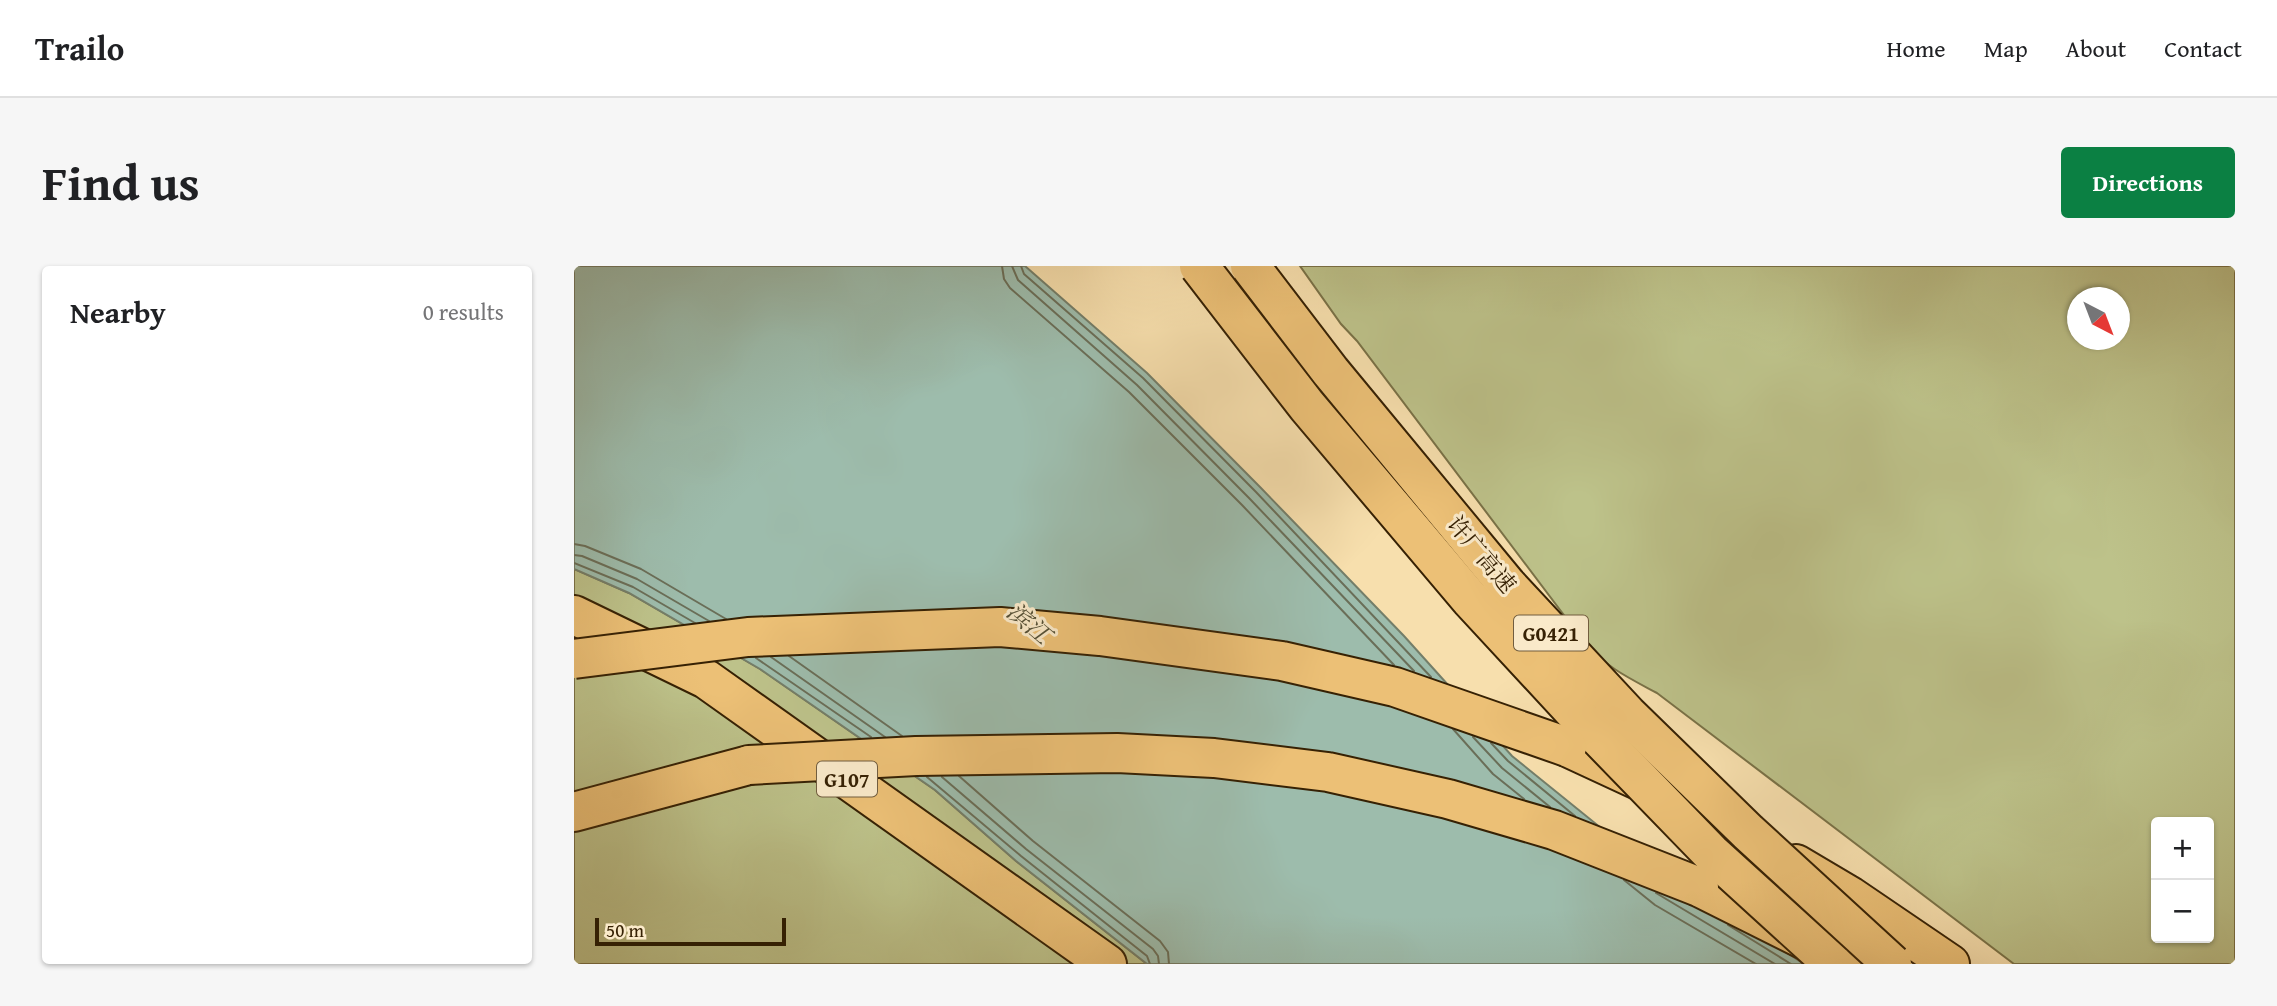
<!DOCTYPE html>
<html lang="en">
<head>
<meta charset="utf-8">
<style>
	:root { --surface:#fff; --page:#f6f6f6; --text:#202124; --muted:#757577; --line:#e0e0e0; --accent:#0b8043 }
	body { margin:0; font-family:"Gentium Book Plus","Noto Serif SC",serif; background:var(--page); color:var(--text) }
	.controls { position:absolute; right:21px; bottom:21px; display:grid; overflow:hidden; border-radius:7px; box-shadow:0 2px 5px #0004 }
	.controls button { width:63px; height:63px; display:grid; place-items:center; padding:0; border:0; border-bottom:2px solid var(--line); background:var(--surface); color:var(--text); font:35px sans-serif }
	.compass { position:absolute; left:1493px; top:21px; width:63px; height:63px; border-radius:50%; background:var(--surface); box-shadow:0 2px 5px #0004; rotate:138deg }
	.scale { position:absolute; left:21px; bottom:18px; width:191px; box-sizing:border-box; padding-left:7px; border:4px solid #362104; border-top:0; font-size:19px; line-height:24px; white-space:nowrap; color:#362104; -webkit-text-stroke:5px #faeaca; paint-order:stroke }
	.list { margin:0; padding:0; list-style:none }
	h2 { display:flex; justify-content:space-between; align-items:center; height:91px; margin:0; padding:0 28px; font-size:30px }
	h2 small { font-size:23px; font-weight:400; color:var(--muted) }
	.map { position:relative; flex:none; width:1661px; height:698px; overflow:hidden; border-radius:7px }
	header { display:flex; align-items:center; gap:42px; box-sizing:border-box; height:98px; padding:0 35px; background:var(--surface); border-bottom:2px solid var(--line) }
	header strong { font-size:33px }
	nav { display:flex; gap:38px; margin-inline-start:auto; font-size:24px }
	.intro { display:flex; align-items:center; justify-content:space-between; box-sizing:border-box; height:168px; padding:0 42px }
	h1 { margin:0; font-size:49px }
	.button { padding:18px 32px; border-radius:7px; background:var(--accent); color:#fff; font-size:24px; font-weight:700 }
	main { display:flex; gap:42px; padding:0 42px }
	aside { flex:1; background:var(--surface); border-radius:7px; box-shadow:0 2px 5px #0004 }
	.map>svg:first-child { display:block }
</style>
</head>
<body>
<header>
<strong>Trailo</strong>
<nav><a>Home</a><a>Map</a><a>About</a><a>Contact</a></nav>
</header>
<div class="intro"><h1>Find us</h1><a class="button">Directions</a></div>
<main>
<aside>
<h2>Nearby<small>0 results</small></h2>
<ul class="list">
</ul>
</aside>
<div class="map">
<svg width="1661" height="698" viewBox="0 0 1661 698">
	<rect width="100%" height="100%" fill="#f7dfad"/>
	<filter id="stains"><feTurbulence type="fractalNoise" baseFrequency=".00286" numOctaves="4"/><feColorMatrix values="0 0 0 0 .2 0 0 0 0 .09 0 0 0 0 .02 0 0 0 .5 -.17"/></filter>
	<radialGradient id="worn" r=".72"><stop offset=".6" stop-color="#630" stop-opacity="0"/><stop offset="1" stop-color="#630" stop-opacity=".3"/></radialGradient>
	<!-- green -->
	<g fill="#bdc28a" stroke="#7a7247" stroke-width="2" fill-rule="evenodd">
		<path d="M726,0h935v698h-221l-357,-271c-28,-15 -50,-25 -72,-50l-228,-302 -16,-17zM1504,32h42v42h-42zM1582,556h53v116h-53z"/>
		<path d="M0,303l55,24 131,76 175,121 81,71 131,103h-573z"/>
	</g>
	<!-- water -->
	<path fill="#9dbcac" stroke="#747e69" stroke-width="2" d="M0,0h451l122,107 113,114 144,149 108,120 157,127 91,52 44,29h-657l-131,-103 -81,-71 -175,-121 -131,-76 -55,-24z"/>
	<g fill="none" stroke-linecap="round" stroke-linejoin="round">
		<!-- shore -->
		<g stroke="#6a6e58" stroke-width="2">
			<path d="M428,0l2,13 6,9 119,104 113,113 152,160"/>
			<path d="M438,0l6,14 119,105 112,113 165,173"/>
			<path d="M447,0l3,8 119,104 113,114 175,185"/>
			<path d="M0,278l11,2 56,23 85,50"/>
			<path d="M0,289l8,1 55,23 72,42"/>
			<path d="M0,297l59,24 62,36"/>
			<path d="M215,390l113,80"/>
			<path d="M197,391l114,80"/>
			<path d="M182,392l115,79"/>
			<path d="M879,463l40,45 31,25"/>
			<path d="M899,471l29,31 48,39"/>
			<path d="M917,477l17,18 67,55"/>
			<path d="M385,510l74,65 127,100 8,11 1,12"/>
			<path d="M353,511l94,79 126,100 3,8"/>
			<path d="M368,511l84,72 127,100 5,7 1,8"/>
			<path d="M1050,614l31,25 101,59"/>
			<path d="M1082,627l119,71"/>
			<path d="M1154,659l63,39"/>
		</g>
		<defs>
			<g id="highway">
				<path d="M0,349l132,64 401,285"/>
				<path d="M993,481l97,45 77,40"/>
				<path d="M0,546l175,-47"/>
				<path d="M1222,598l54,32 100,68"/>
				<path d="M1125,621l154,77"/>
			</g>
		</defs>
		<!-- highway casing -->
		<use href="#highway" stroke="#362104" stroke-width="42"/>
		<!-- highway -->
		<use href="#highway" stroke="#ecc076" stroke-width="38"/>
		<defs>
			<g id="highway-bridge">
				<path d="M625,0l108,140 163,193 112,121 129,133 122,111"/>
				<path d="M676,0l81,106 176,213 120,129 121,118 144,132"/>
				<path d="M0,393l174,-22 252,-10 100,9 182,25 113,26 172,60"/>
				<path d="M175,499l167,-9 201,-3 97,5 114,14 120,27 106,31 145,57"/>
			</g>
		</defs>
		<!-- highway-bridge casing -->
		<use href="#highway-bridge" stroke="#362104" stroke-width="42" stroke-linecap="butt"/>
		<!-- highway-bridge -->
		<use href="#highway-bridge" stroke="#ecc076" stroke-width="38"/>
	</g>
	<g text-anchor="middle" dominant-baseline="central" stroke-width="6" stroke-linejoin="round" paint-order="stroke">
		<!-- shield labels -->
		<g fill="#faeaca" stroke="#715d3f" stroke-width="2">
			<rect x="940" y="349.5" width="74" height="35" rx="5"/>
			<rect x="243" y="495.5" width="60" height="35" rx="5"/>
		</g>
		<g font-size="21" font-weight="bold" fill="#362104">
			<text x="977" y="367">G0421</text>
			<text x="273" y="513">G107</text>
		</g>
		<!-- street labels -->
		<g font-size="23" fill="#362104" stroke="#faeaca">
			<text transform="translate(908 288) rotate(50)">许广高速</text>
		</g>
		<!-- water labels -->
		<g font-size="24" font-style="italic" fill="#555036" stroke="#faeaca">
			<text transform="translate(455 357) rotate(40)">滨江</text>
		</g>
	</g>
	<rect width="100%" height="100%" filter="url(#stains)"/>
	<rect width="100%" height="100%" fill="url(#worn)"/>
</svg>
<div class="controls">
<button>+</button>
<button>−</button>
</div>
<svg class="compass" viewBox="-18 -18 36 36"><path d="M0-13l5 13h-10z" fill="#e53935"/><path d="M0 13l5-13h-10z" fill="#757577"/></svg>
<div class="scale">50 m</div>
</div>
</main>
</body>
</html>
